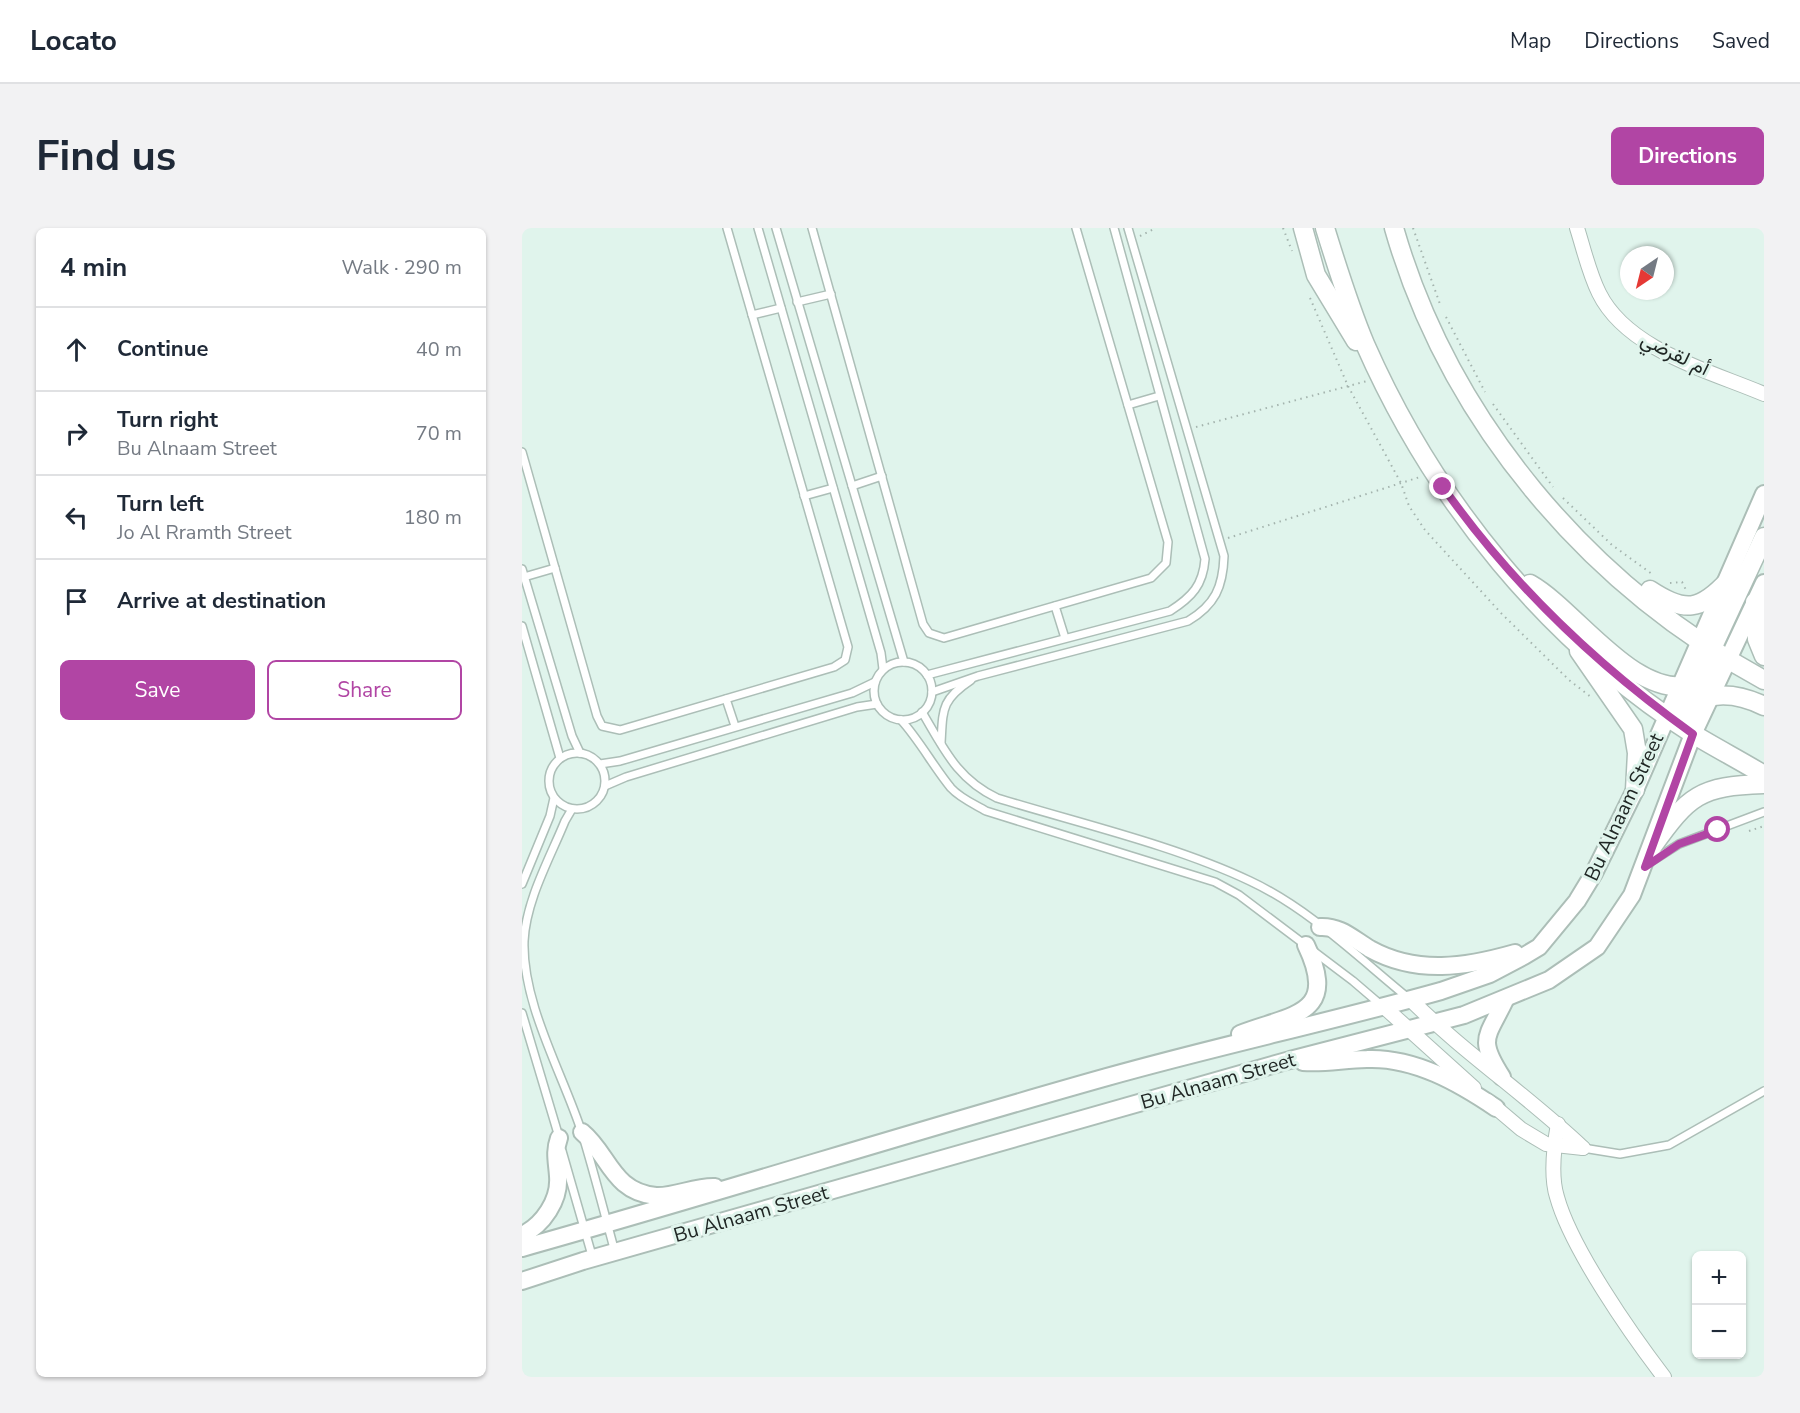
<!DOCTYPE html>
<html lang="en">
<head>
<meta charset="utf-8">
<style>
	:root { --surface:#fff; --page:#f2f2f3; --text:#1f2937; --muted:#747a83; --line:#e0e1e3; --accent:#b145a4 }
	body { margin:0; font-family:"Nunito Sans",Vazirmatn,sans-serif; background:var(--page); color:var(--text) }
	.controls { position:absolute; right:18px; bottom:18px; display:grid; overflow:hidden; border-radius:9px; box-shadow:0 2px 4px #0004 }
	.controls button { width:54px; height:54px; display:grid; place-items:center; padding:0; border:0; border-bottom:2px solid var(--line); background:var(--surface); color:var(--text); font:30px sans-serif }
	.compass { position:absolute; left:1098px; top:18px; width:54px; height:54px; border-radius:50%; background:var(--surface); box-shadow:0 2px 4px #0004; rotate:215deg }
	.stop { position:absolute; width:18px; height:18px; margin:-14px; border:4px solid #b145a4; border-radius:50%; background:#fff }
	.stop.end { background:#b145a4; border-color:#fff; box-shadow:0 2px 6px #0008 }
	.list { margin:0; padding:0; list-style:none }
	h2 { display:flex; justify-content:space-between; align-items:center; height:78px; margin:0; padding:0 24px; font-size:26px }
	h2 small { font-size:20px; font-weight:400; color:var(--muted) }
	.list li { display:grid; grid-template-columns:39px 1fr auto; gap:18px; align-items:center; box-sizing:border-box; height:84px; padding:0 24px; border-top:2px solid var(--line) }
	.list b { display:block; font-size:22px; white-space:nowrap }
	.list p { margin:0; font-size:20px; white-space:nowrap; color:var(--muted) }
	.list em { font-size:20px; font-style:normal; color:var(--muted) }
	.actions { display:flex; gap:12px; padding:18px 24px }
	.actions a { flex:1; padding:14px 0; border:2px solid var(--accent); border-radius:9px; text-align:center; font-size:21px; color:var(--accent) }
	.actions .main { background:var(--accent); color:#fff }
	.icon { flex:none; width:33px; height:33px; fill:none; stroke:currentColor; stroke-width:2; stroke-linecap:round; stroke-linejoin:round }
	.map { position:relative; flex:none; width:1242px; height:1149px; overflow:hidden; border-radius:9px }
	header { display:flex; align-items:center; gap:36px; box-sizing:border-box; height:84px; padding:0 30px; background:var(--surface); border-bottom:2px solid var(--line) }
	header strong { font-size:28px }
	nav { display:flex; gap:33px; margin-inline-start:auto; font-size:21px }
	.intro { display:flex; align-items:center; justify-content:space-between; box-sizing:border-box; height:144px; padding:0 36px }
	h1 { margin:0; font-size:42px }
	.button { padding:15px 27px; border-radius:9px; background:var(--accent); color:#fff; font-size:21px; font-weight:700 }
	main { display:flex; gap:36px; padding:0 36px }
	aside { flex:1; background:var(--surface); border-radius:9px; box-shadow:0 2px 4px #0004 }
	.map>svg:first-child { display:block }
</style>
</head>
<body>
<header>
<strong>Locato</strong>
<nav><a>Map</a><a>Directions</a><a>Saved</a></nav>
</header>
<div class="intro"><h1>Find us</h1><a class="button">Directions</a></div>
<main>
<aside>
<h2>4 min<small>Walk · 290 m</small></h2>
<ul class="list">
<li><svg class="icon" aria-label="ahead" viewBox="0 0 24 24"><path d="M12 20V5M6 11l6-6 6 6"/></svg><div><b>Continue</b></div><em>40 m</em></li>
<li><svg class="icon" aria-label="right" viewBox="0 0 24 24"><path d="M7 20v-9h11M14 6l5 5-5 5"/></svg><div><b>Turn right</b><p>Bu Alnaam Street</p></div><em>70 m</em></li>
<li><svg class="icon" aria-label="left" viewBox="0 0 24 24"><path d="M17 20v-9H6M10 6l-5 5 5 5"/></svg><div><b>Turn left</b><p>Jo Al Rramth Street</p></div><em>180 m</em></li>
<li><svg class="icon" aria-label="arrive" viewBox="0 0 24 24"><path d="M6 21V4h12l-3 4 3 4H6"/></svg><div><b>Arrive at destination</b></div></li>
</ul>
<div class="actions"><a class="main">Save</a><a>Share</a></div>
</aside>
<div class="map">
<svg width="1242" height="1149" viewBox="0 0 1242 1149">
	<rect width="100%" height="100%" fill="#e0f4ec"/>
	<g fill="none" stroke-linecap="round" stroke-linejoin="round">
		<defs>
			<g id="service">
				<path d="M236,0l123,425 2,16"/>
				<path d="M254,0l128,434"/>
				<path d="M290,0l111,396 6,9 15,5 207,-60 15,-15 2,-21 -92,-314"/>
				<path d="M275,74l34,-8"/>
				<path d="M230,87l29,-7"/>
				<path d="M606,177l31,-9"/>
				<path d="M0,224l75,264 5,10 18,4 214,-63 11,-7 3,-13 -121,-419"/>
				<path d="M330,258l30,-10"/>
				<path d="M282,268l29,-8"/>
				<path d="M0,341l50,167 8,17"/>
				<path d="M2,349l31,-9"/>
				<path d="M533,378l10,32"/>
				<path d="M0,398l38,132"/>
				<circle cx="381" cy="463" r="29"/>
				<path d="M405,447l243,-64c22,-14 33,-26 35,-52l-91,-331"/>
				<path d="M410,464l46,-16 210,-55c27,-16 35,-34 36,-65l-96,-328"/>
				<path d="M204,471l9,27"/>
				<path d="M400,484c22,37 35,67 75,86 81,25 177,47 253,83 58,27 108,76 157,116"/>
				<path d="M379,492c19,21 32,46 50,68 9,10 23,16 35,23l229,71 24,13 114,86 28,24"/>
				<path d="M419,515c2,-34 0,-43 30,-63"/>
				<circle cx="55" cy="553" r="28"/>
				<path d="M78,536l20,-3 232,-68 23,-11"/>
				<path d="M83,558l21,-9 231,-70 20,-3"/>
				<path d="M50,581l-7,12c-15,37 -39,79 -41,120 -2,63 39,133 58,192 12,39 22,79 33,119"/>
				<path d="M1127,635l30,-19 85,-32"/>
				<path d="M0,656l28,-68 4,-18"/>
				<path d="M0,785l37,124"/>
				<path d="M1061,920l37,6 49,-9 95,-54"/>
				<path d="M40,923l31,108"/>
			</g>
			<g id="minor">
				<path d="M1055,0c7,22 12,45 22,65 28,57 111,78 165,101"/>
				<path d="M888,771c54,54 117,96 173,149"/>
				<path d="M861,778l91,82"/>
				<path d="M966,873l33,28 25,15 37,4"/>
				<path d="M1036,896c-4,22 -8,51 -1,73 14,51 74,137 107,180"/>
			</g>
			<g id="tertiary">
				<path d="M798,699c21,-1 33,12 50,22 47,26 96,18 145,4"/>
				<path d="M718,806c51,-20 100,-18 66,-89"/>
				<path d="M781,834c22,2 42,-3 64,-3 47,-2 92,24 129,49"/>
				<path d="M980,849c-25,-39 -15,-39 3,-77"/>
				<path d="M60,904c27,22 30,60 74,64 19,1 39,-10 59,-9"/>
				<path d="M0,1007c21,-10 38,-35 36,-59 -1,-15 -4,-24 1,-38"/>
				<path d="M0,1020c196,-55 389,-116 585,-171 110,-31 223,-55 334,-86l49,-17 34,-18 15,-9 38,-46 17,-28 41,-83 129,-296"/>
				<path d="M0,1053l61,-20 707,-201 174,-45 85,-35 48,-33 35,-52 61,-161 71,-151"/>
			</g>
			<g id="secondary">
				<path d="M781,0l13,47 40,66"/>
				<path d="M803,0c12,39 24,78 40,116 69,157 183,297 328,390 23,14 48,27 71,41"/>
				<path d="M872,0c55,192 194,357 370,452"/>
				<path d="M1008,356c46,26 104,116 163,101 13,-3 26,-18 36,-27"/>
				<path d="M1128,362c35,23 50,21 78,-9"/>
				<path d="M1233,374l2,37 7,17"/>
				<path d="M1057,423l54,78 4,24 -2,37"/>
				<path d="M1161,479c27,-16 53,-15 81,-1"/>
				<path d="M1171,506l-4,-22 6,-27 69,-148"/>
				<path d="M1130,619c37,-52 48,-61 112,-63"/>
			</g>
		</defs>
		<!-- service casing -->
		<use href="#service" stroke="#acbeb7" stroke-width="10"/>
		<!-- minor casing -->
		<use href="#minor" stroke="#acbeb7" stroke-width="16"/>
		<!-- tertiary casing -->
		<use href="#tertiary" stroke="#acbeb7" stroke-width="20"/>
		<!-- secondary casing -->
		<use href="#secondary" stroke="#acbeb7" stroke-width="21"/>
		<!-- path -->
		<g stroke="#a4b4ae" stroke-width="2" stroke-dasharray="1.5 4.5" stroke-linecap="butt">
			<path d="M761,0l9,23"/>
			<path d="M891,0l28,79"/>
			<path d="M618,8l16,-8"/>
			<path d="M788,70l38,88 53,97 8,23 16,24 76,83 68,67 22,17"/>
			<path d="M924,89l39,75"/>
			<path d="M971,176l60,83"/>
			<path d="M674,199l171,-46"/>
			<path d="M1041,270l49,47 40,29"/>
			<path d="M706,310l192,-61"/>
			<path d="M1148,355l12,-1 4,8"/>
			<path d="M1227,603l15,-5"/>
		</g>
		<!-- service -->
		<use href="#service" stroke="#fff" stroke-width="7"/>
		<!-- minor -->
		<use href="#minor" stroke="#fff" stroke-width="14"/>
		<!-- tertiary -->
		<use href="#tertiary" stroke="#fff" stroke-width="16"/>
		<!-- secondary -->
		<use href="#secondary" stroke="#fff" stroke-width="18"/>
	</g>
	<g fill="none" stroke-linecap="round" stroke-linejoin="round">
		<!-- route -->
		<path stroke="#b145a4" stroke-width="8" d="M921,259c69,98 152,177 250,247l-48,133 34,-23 39,-14"/>
	</g>
	<g text-anchor="middle" dominant-baseline="central" stroke-width="6" stroke-linejoin="round" paint-order="stroke">
		<!-- street labels -->
		<g font-size="20" fill="#202725" stroke="#e0f4ec">
			<text transform="translate(1153 126) rotate(26)">أم لقرضي</text>
			<text transform="translate(1102 579) rotate(-65)">Bu Alnaam Street</text>
			<text transform="translate(696 853) rotate(-16)">Bu Alnaam Street</text>
			<text transform="translate(229 986) rotate(-16)">Bu Alnaam Street</text>
		</g>
	</g>
</svg>
<div class="controls">
<button>+</button>
<button>−</button>
</div>
<svg class="compass" viewBox="-18 -18 36 36"><path d="M0-13l5 13h-10z" fill="#e53935"/><path d="M0 13l5-13h-10z" fill="#747a83"/></svg>
<div class="stop" style="left:1196px;top:602px"></div>
<div class="stop end" style="left:921px;top:259px"></div>
</div>
</main>
</body>
</html>
